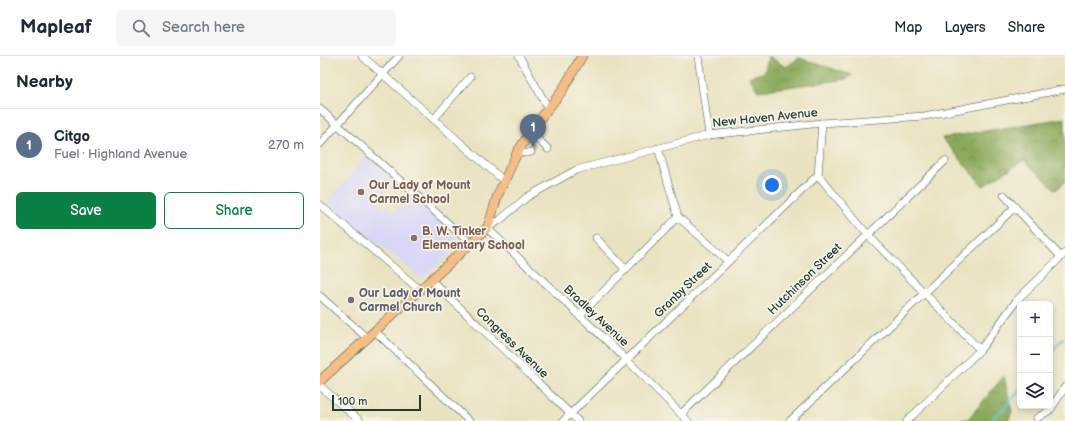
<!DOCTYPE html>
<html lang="en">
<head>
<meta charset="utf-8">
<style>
	:root { --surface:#fff; --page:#f6f6f7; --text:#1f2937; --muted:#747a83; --line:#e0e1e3; --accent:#0b8043 }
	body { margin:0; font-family:"Balsamiq Sans",sans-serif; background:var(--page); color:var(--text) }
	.controls { position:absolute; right:12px; bottom:12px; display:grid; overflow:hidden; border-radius:6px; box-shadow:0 2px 6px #0003 }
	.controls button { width:36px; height:36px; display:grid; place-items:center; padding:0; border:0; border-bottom:1px solid var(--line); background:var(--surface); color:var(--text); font:20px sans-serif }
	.scale { position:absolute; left:12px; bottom:10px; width:89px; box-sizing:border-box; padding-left:4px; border:2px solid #1f3d34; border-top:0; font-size:11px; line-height:14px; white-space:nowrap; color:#1f3d34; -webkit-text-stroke:3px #f7f3e8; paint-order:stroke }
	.you { position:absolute; left:452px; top:129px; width:14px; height:14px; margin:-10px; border:3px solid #fff; border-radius:50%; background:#1a73e8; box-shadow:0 0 0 6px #1a73e833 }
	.badge { display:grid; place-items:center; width:26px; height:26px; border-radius:50%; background:var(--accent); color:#fff; font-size:13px; font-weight:700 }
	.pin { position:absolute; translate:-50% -33px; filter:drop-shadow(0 1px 2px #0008) }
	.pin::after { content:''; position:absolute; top:21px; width:14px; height:12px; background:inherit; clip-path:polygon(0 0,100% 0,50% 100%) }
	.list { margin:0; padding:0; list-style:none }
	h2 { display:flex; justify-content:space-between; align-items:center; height:52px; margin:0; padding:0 16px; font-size:17px }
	h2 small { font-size:13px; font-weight:400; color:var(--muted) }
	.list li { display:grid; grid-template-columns:26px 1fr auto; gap:12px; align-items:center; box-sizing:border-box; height:72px; padding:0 16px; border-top:1px solid var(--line) }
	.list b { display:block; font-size:15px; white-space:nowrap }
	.list p { margin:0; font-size:13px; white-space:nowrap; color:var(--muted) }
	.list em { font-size:13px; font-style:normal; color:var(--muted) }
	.actions { display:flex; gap:8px; padding:12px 16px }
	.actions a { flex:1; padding:9px 0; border:1px solid var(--accent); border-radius:6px; text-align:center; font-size:14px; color:var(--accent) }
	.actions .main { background:var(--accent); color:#fff }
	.icon { flex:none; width:22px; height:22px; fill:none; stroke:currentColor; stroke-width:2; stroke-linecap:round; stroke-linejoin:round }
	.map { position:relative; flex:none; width:745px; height:365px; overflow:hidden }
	header { display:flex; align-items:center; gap:24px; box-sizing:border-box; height:56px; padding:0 20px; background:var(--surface); border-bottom:1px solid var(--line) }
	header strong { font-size:19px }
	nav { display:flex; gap:22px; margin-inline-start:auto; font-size:14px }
	.search { width:280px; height:36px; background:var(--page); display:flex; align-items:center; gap:10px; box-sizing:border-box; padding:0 14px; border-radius:6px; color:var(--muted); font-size:15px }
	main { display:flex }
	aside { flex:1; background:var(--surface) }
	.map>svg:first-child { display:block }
</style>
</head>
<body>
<header>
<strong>Mapleaf</strong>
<div class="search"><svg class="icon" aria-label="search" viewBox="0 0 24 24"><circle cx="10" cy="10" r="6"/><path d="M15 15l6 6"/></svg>Search here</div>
<nav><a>Map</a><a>Layers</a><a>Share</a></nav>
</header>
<main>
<aside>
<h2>Nearby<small></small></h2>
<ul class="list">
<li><span class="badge" style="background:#5c6f8a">1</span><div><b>Citgo</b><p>Fuel · Highland Avenue</p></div><em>270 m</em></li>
</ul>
<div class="actions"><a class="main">Save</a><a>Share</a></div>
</aside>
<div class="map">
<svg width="745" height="365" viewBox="0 0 745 365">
	<defs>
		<pattern id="forest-crowns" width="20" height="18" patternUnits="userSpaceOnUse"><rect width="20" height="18" fill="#8caa5c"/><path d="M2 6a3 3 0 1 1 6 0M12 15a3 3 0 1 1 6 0" fill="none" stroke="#728c4d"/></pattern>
	</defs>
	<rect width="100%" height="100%" fill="#f7f3e8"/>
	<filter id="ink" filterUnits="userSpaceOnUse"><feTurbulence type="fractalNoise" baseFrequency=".025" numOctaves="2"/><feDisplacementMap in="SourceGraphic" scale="8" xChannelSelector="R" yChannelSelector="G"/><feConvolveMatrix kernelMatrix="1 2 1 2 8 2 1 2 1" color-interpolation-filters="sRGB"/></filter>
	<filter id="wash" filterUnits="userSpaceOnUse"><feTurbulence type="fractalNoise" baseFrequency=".012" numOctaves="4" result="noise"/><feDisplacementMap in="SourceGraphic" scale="16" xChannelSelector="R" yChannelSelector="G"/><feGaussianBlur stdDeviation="0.9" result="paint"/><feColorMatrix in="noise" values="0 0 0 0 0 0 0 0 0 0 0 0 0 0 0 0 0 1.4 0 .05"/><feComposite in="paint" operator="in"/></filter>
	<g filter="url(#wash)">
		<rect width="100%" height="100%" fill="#eae3c1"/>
		<!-- built -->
		<path fill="#d8d7f8" d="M47,100l28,26 -18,21 7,6 3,-3 7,6 15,-18 53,49 -40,36 -95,-77z"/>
		<!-- forest -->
		<g fill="url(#forest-crowns)" stroke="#567448">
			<path d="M448,0l18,11 13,-9 53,17 -5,4 -89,12 -9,-14 16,-5z"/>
			<path d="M745,62v64l-9,8 -32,-30 -41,26 -41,-48z"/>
			<path d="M684,320l8,35 -4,10h-51v-1l11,-1z"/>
		</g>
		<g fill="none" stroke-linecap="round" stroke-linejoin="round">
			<!-- stream -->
			<g stroke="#5cbfda" stroke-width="2">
				<path d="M730,297c5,-5 9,-12 15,-15"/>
				<path d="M670,365l15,-14 15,-17"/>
			</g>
		</g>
	</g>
	<g filter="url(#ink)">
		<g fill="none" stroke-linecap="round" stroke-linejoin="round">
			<!-- minor-tunnel -->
			<path stroke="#c1c2a5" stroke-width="7" stroke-dasharray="7 3.5" stroke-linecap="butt" d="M211,96l5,-7"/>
			<defs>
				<g id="minor">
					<path d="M42,0l142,125"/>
					<path d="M199,0l29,52"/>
					<path d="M378,0l11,79"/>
					<path d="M0,53l150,134"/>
					<path d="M114,63l36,-42"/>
					<path d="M502,67l-4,52 49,59 113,116"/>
					<path d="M210,76l18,17"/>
					<path d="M0,88l79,-88"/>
					<path d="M338,92l20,69 50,44"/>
					<path d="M197,97h11l3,-1"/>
					<path d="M684,139l57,62"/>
					<path d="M0,149l100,85"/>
					<path d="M276,182l30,32"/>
					<path d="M111,224l147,141"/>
					<path d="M0,240l47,42"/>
					<path d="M259,260l99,-99"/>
					<path d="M55,275l94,90"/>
					<path d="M0,330l40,35"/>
					<path d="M361,358l264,-253"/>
					<path d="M717,362l13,-8 15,-23"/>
					<path d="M243,365l255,-246"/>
					<path d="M368,365l-61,-61 -140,-132 13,-8 27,-23 49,-27 133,-35 113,-12 102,-7 141,-27"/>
					<path d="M470,365l225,-214"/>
					<path d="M587,365l73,-71 37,-50 48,-47"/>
				</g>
				<path id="major" d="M0,325l124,-113 43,-40 3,-7 7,-24 20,-44 15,-24 30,-38 20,-35"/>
			</defs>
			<!-- minor casing -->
			<use href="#minor" stroke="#3d5649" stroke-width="8"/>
			<!-- major casing -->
			<use href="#major" stroke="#3d5649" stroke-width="10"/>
			<!-- minor -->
			<use href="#minor" stroke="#fff" stroke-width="7"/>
			<!-- major -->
			<use href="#major" stroke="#f6be87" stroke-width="9"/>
		</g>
	</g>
	<!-- markers -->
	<g fill="#8d6e63" stroke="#f7f3e8" stroke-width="1.5">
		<circle cx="41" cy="136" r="4"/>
		<circle cx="94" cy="182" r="4"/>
	</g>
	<circle fill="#6b7280" stroke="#f7f3e8" stroke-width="1.5" cx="31" cy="244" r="4"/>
	<g text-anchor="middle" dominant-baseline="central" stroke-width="3.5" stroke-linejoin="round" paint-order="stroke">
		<!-- street labels -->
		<g font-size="12" fill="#1f3d34" stroke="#f7f3e8">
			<text transform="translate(445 62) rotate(-6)">New Haven Avenue</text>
			<text transform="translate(485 223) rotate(-44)">Hutchinson Street</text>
			<text transform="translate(363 234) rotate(-44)">Granby Street</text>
			<text transform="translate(276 260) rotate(43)">Bradley Avenue</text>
			<text transform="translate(192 287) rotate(44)">Congress Avenue</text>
		</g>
		<!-- education labels -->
		<g font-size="12" font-weight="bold" fill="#785e54" stroke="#f7f3e8" text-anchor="start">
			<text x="49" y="129">Our Lady of Mount<tspan x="49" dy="14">Carmel School</tspan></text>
			<text x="102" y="175">B. W. Tinker<tspan x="102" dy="14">Elementary School</tspan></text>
		</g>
		<!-- worship labels -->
		<g font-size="12" font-weight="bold" fill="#5b616d" stroke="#f7f3e8" text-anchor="start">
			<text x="39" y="237">Our Lady of Mount<tspan x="39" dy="14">Carmel Church</tspan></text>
		</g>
	</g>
</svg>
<div class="controls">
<button>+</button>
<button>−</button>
<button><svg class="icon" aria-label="layers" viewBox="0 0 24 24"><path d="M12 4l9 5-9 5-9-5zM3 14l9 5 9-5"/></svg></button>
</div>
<div class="scale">100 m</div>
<div class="you"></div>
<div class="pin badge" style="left:213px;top:91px;background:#5c6f8a">1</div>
</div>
</main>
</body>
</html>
